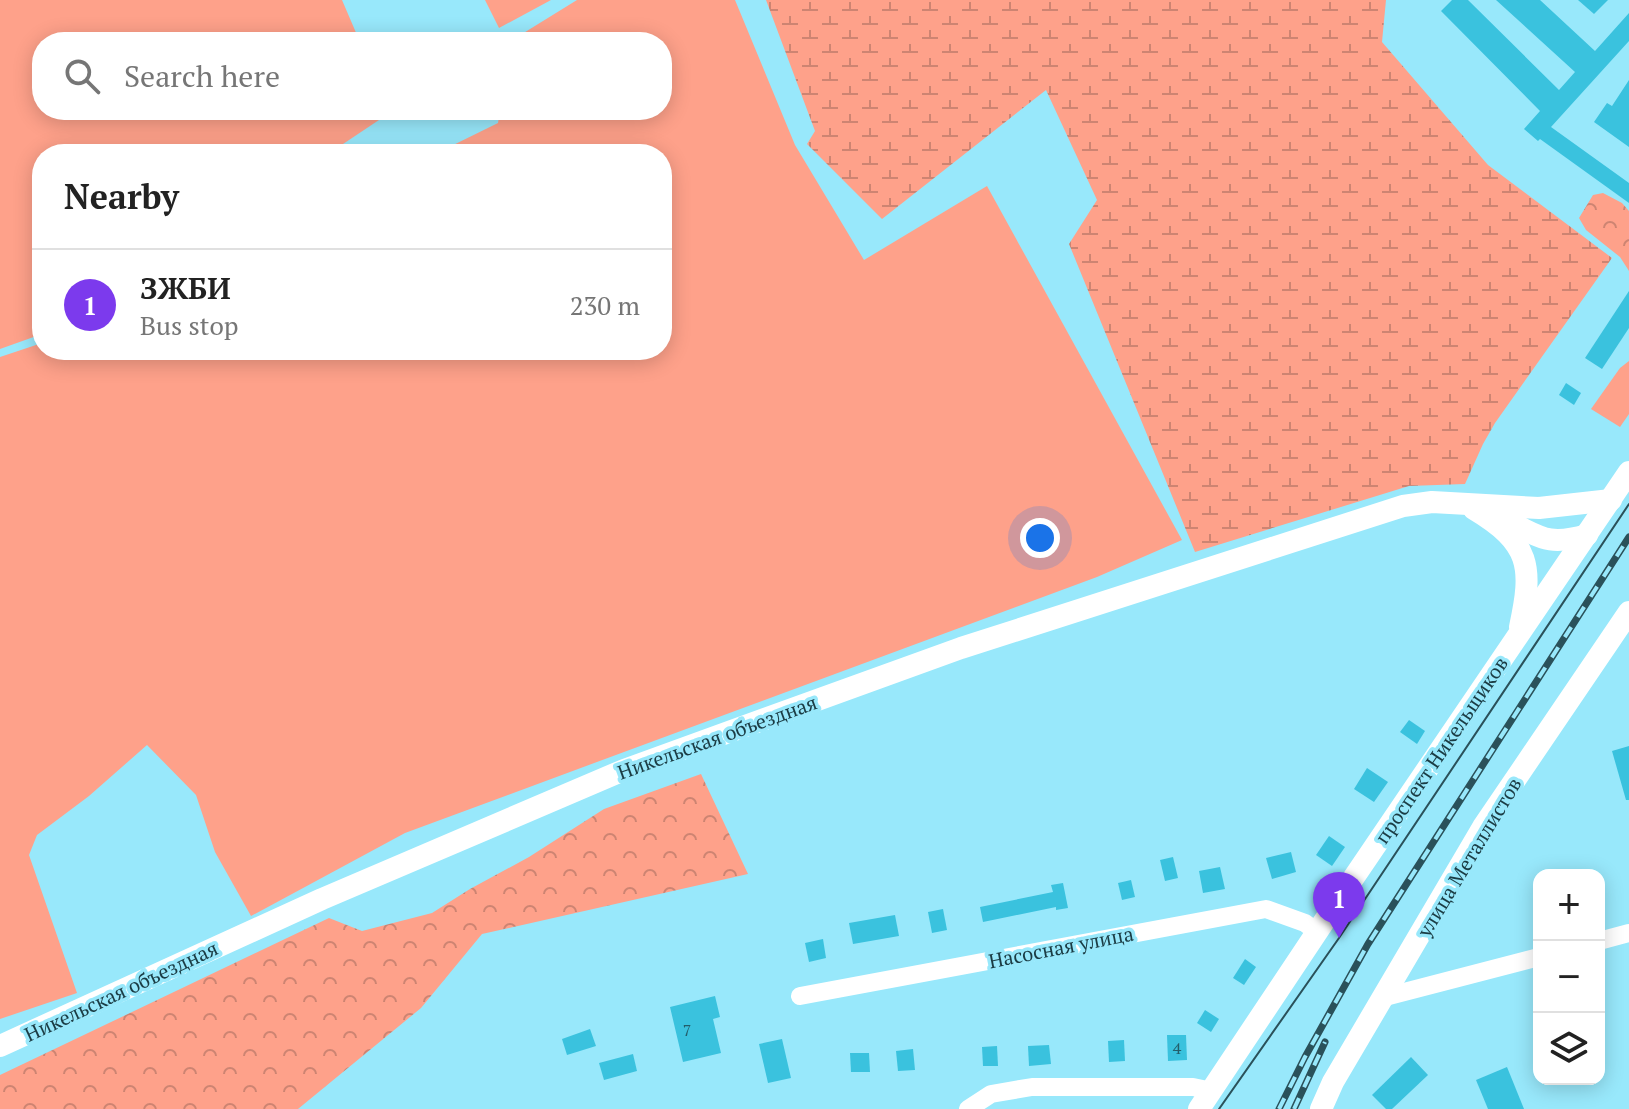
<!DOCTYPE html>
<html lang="en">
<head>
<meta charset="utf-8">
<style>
	:root { --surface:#fff; --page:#f2f2f2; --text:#222; --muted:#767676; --line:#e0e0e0; --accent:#7c3aed }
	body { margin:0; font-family:"PT Serif",serif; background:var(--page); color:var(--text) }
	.controls { position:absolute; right:24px; bottom:24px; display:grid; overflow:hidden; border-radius:16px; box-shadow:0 4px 20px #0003 }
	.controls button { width:72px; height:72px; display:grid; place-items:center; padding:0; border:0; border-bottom:2px solid var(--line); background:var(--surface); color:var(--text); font:40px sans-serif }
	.you { position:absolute; left:1040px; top:538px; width:28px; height:28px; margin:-20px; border:6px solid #fff; border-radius:50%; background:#1a73e8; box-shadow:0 0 0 12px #1a73e833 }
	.badge { display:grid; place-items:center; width:52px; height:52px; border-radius:50%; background:var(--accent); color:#fff; font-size:26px; font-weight:700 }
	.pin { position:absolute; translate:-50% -66px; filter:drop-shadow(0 2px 4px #0008) }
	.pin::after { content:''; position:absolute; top:42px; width:28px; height:24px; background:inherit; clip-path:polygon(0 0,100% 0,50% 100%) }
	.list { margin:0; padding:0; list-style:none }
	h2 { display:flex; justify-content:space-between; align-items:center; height:104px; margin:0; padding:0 32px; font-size:34px }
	h2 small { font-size:26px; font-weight:400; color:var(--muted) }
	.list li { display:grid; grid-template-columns:52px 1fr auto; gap:24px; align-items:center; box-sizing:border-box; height:112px; padding:0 32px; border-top:2px solid var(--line) }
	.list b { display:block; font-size:30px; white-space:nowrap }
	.list p { margin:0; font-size:26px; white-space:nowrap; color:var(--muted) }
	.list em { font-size:26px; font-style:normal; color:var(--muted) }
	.icon { flex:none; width:44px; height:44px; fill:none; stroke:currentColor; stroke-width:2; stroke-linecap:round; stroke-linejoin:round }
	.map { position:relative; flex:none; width:1629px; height:1109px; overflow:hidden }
	.search { position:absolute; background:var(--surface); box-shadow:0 4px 20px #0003; left:32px; top:32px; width:640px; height:88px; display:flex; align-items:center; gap:20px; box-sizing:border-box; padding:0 28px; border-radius:32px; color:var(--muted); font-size:30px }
	.panel { position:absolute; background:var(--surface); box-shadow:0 4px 20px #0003; left:32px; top:144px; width:640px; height:216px; border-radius:32px }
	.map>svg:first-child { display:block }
</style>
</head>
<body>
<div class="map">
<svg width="1629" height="1109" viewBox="0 0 1629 1109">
	<defs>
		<pattern id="forest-crowns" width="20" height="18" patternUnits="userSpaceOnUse" patternTransform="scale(2)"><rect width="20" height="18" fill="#fea18a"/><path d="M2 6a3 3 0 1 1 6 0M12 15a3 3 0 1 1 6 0" fill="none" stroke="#cd8472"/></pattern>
		<pattern id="wetland-marsh" width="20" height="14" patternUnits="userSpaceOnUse" patternTransform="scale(2)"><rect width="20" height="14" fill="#fea18a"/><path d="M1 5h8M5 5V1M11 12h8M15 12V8" fill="none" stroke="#cd8472"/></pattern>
	</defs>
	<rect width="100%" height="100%" fill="#98e8fb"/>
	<!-- green -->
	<g fill="#fea18a">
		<path d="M0,0h342l18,42h-318v68h348l1,2 -63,42h-286v180l-42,15z"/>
		<path d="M485,0h66l-52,28z"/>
		<path d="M577,0h158l60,145 69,115 123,-74 195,354 -85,37 -692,256 -154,83 -36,-64 -19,-57 -49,-50 -58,51 -52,39 -8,20 48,138 -77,26v-662l42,-14v7h620v-196h-227l63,-31 2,-13h162v-68h-153z"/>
		<path d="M1629,361v53l-9,13 -29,-18 29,-41z"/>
	</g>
	<!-- forest -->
	<g fill="url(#forest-crowns)">
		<path d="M1603,193l19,10 7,8v60l-9,-14 -34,-27 -7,-12 14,-23z"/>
		<path d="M701,774l47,100 -266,60 -61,74 -123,101h-298v-34l329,-157 33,13 70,-18 38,-24 59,-32 75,-48z"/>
	</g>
	<!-- wetland -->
	<path fill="url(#wetland-marsh)" d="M766,0h620l-4,42 106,123 124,93 -117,165 -12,21 -18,40 -56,2 -214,66 -126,-308 28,-44 -51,-110 -164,129 -75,-75 8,-13z"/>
	<!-- building -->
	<g fill="#3ac2de">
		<path d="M1452,0h16l91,90 16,-18 -79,-72h44l55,51 34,-38v28l-78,86 78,56v20l-89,-64 -2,2 -14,-12 16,-18 -99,-100z"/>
		<path d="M1578,0h30l-14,14z"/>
		<path d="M1629,80v67l-35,-25 13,-19 5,3z"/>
		<path d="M1629,291v37l-27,41 -17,-11z"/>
		<path d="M1566,383l15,10 -7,12 -15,-10z"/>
		<path d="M1409,720l16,11 -8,13 -17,-12z"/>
		<path d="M1629,746v54h-3l-14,-49z"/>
		<path d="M1367,768l21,14 -14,20 -20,-13z"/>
		<path d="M1329,836l16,11 -13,19 -16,-11z"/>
		<path d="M1291,852l5,20 -24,7 -6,-21z"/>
		<path d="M1173,857l5,21 -13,3 -5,-21z"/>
		<path d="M1220,867l5,22 -22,4 -4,-22z"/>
		<path d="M1131,880l4,17 -13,3 -4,-17z"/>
		<path d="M1063,883l5,25 -12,2v-3l-73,15 -3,-15 73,-15 -2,-7z"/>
		<path d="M943,909l4,21 -15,3 -4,-21z"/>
		<path d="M895,915l4,21 -46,8 -4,-21z"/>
		<path d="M823,939l3,19 -17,4 -4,-19z"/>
		<path d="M1245,959l11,8 -12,18 -11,-7z"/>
		<path d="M715,996l5,21 -7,2 8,34 -38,9 -13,-55z"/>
		<path d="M1205,1010l14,9 -8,13 -14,-9z"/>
		<path d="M590,1029l6,17 -29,9 -5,-16z"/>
		<path d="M1167,1035h19l1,25 -19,1z"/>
		<path d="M782,1039l9,39 -23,5 -9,-39z"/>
		<path d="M1124,1040l1,21 -16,1 -1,-21z"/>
		<path d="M1049,1045l2,19 -22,2 -1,-20z"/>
		<path d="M997,1046l1,20h-15l-1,-19z"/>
		<path d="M913,1049l2,21 -17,1 -2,-20z"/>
		<path d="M850,1053h19l1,19h-19z"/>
		<path d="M633,1054l4,17 -33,9 -5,-17z"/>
		<path d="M1411,1057l17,18 -36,34h-6l-14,-14z"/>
		<path d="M1507,1067l17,42h-36l-12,-29z"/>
	</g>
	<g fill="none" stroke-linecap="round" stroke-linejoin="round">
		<!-- minor -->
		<g stroke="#fff" stroke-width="18">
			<path d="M1599,941l30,-8"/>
			<path d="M800,996l466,-87 39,14 12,9"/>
			<path d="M1385,997l154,-40"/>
			<path d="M968,1109l23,-15 41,-7h161l19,4"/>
		</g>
		<!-- major -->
		<g stroke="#fff" stroke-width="22">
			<path d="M1474,509c57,34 59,58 46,118"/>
			<path d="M1499,518c39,15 43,30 88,17"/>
			<path d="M0,1046l322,-147 302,-129 337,-122 442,-142 29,-4 107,6 72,-8"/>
			<path d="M1199,1109l130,-195 300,-442"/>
			<path d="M1321,1109l12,-27 150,-255 146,-215"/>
		</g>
		<!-- tram -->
		<path stroke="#2a515a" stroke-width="2" d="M1219,1109l120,-171 290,-434"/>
		<defs>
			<g id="rail">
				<path d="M1279,1109l26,-52 63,-113 261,-407"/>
				<path d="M1294,1109l31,-67"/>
			</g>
		</defs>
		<!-- rail casing -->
		<use href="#rail" stroke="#2a515a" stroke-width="7"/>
		<!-- rail -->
		<use href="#rail" stroke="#98e8fb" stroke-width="4" stroke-dasharray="12" stroke-linecap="butt"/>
	</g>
	<g text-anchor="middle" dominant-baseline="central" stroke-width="7" stroke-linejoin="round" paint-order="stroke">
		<!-- number labels -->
		<g font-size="16" fill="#235e6a">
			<text x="687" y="1030">7</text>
			<text x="1177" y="1048">4</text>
		</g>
		<!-- street labels -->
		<g font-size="20" fill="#1b3c44" stroke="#98e8fb">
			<text transform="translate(717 737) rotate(-20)">Никельская объездная</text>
			<text transform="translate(1441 750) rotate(-56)">проспект Никельщиков</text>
			<text transform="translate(1469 857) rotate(-59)">улица Металлистов</text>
			<text transform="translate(1061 947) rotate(-11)">Насосная улица</text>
			<text transform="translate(121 991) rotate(-25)">Никельская объездная</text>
		</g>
	</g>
</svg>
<div class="controls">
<button>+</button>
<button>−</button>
<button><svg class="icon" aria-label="layers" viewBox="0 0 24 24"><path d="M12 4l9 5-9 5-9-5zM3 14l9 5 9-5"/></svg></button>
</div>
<div class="you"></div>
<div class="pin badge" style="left:1339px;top:938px">1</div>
<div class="search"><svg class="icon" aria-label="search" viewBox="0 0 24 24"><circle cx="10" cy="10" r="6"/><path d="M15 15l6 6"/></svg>Search here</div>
<section class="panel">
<h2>Nearby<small></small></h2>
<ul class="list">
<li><span class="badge">1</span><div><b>ЗЖБИ</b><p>Bus stop</p></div><em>230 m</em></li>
</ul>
</section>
</div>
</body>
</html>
